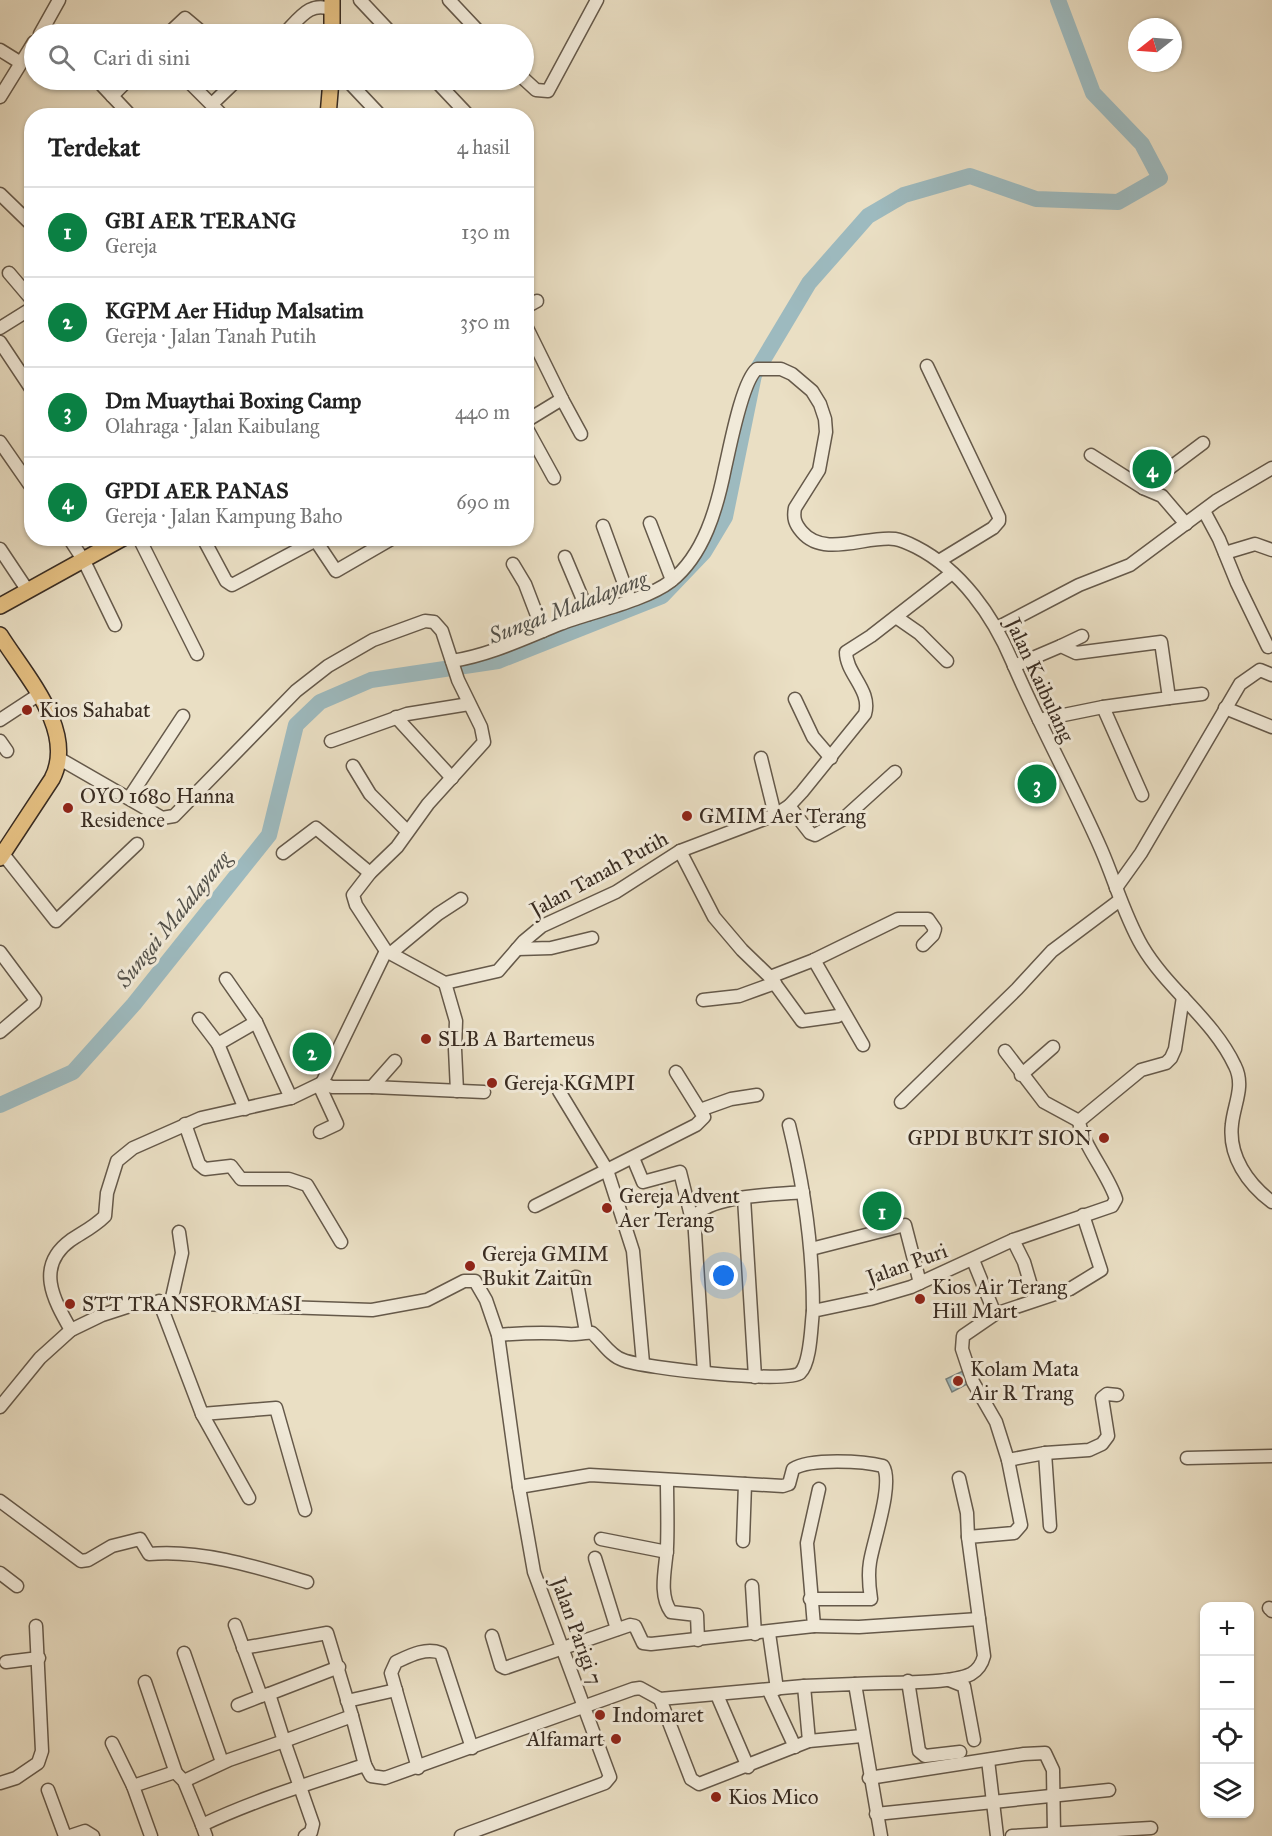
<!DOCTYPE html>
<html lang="id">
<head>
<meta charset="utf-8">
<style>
	:root { --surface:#fff; --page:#f2f2f2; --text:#222; --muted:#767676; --line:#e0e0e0; --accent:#0b8043 }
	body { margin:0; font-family:"IM FELL Great Primer",serif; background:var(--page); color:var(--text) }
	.controls { position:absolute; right:18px; bottom:18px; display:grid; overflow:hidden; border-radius:12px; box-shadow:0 2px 4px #0004 }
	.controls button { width:54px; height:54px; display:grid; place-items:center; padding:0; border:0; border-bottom:2px solid var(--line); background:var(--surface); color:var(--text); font:30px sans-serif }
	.compass { position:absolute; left:1128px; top:18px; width:54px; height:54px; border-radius:50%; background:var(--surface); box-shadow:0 2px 4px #0004; rotate:253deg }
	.you { position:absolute; left:724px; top:1276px; width:21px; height:21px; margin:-15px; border:4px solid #fff; border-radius:50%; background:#1a73e8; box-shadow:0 0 0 9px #1a73e833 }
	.badge { display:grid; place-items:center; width:39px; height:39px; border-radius:50%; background:var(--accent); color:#fff; font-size:20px; font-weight:700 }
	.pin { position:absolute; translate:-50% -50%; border:3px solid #fff; box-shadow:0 2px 6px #0006 }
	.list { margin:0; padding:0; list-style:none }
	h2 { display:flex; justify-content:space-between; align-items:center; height:78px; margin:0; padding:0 24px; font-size:26px }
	h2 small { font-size:20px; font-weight:400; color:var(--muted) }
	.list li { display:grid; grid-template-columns:39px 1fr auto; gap:18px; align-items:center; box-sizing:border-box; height:90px; padding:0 24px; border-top:2px solid var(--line) }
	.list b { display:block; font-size:22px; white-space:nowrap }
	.list p { margin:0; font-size:20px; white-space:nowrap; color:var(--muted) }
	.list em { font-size:20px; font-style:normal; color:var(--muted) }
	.icon { flex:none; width:33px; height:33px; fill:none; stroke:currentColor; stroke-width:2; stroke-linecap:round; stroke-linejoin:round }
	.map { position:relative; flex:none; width:1272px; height:1836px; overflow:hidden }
	.search { position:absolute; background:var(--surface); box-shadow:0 2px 4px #0004; left:24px; top:24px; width:510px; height:66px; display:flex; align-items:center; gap:15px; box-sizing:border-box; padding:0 21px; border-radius:33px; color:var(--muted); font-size:22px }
	.panel { position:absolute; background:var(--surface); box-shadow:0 2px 4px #0004; left:24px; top:108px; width:510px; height:438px; border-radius:24px }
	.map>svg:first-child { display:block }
</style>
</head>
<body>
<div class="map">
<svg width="1272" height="1836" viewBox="0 0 1272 1836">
	<rect width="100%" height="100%" fill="#eadfc4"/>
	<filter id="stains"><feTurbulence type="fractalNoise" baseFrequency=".00333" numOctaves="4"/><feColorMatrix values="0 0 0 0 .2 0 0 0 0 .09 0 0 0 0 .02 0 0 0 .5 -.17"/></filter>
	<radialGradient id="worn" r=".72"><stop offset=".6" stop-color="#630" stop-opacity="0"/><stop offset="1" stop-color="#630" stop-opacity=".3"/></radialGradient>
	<!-- water -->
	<path fill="#9dbabf" stroke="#758180" stroke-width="1.5" d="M963,1371l6,12 -17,9 -6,-13z"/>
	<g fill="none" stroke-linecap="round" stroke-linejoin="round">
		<!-- river -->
		<path stroke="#9dbabf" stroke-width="16" d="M0,1105l73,-33 61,-68 135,-169 27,-110 24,-23 51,-22 127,-19 164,-65 42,-44 21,-35 29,-142 55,-92 59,-67 36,-21 66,-19 66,23 82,3 42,-24 -18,-34 -49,-51 -35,-93"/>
		<defs>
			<g id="minor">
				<path d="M360,0l32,34"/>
				<path d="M449,0l32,34"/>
				<path d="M40,34l19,-34"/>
				<path d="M168,34l17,-16 19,16"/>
				<path d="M284,34c16,-16 26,-34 49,-24"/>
				<path d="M0,50l21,13"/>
				<path d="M524,79l12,11 12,1 49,-91"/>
				<path d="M97,80l34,36"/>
				<path d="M187,80l36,36"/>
				<path d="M347,80l34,36"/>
				<path d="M435,80l34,36"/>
				<path d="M112,96l16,-16"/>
				<path d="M0,97l34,-55"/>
				<path d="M212,104l25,-24"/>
				<path d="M0,194l32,31"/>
				<path d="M9,273l23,27"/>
				<path d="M526,307l11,-6"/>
				<path d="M526,326l36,73"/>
				<path d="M0,328l32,-20"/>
				<path d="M0,342l32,48"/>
				<path d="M927,366l72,151v4l-6,7 -54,33"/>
				<path d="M526,421l36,-22 19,35"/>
				<path d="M526,427l28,51"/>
				<path d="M0,442l32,46"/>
				<path d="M1091,455l52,33 19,8 24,28"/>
				<path d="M1143,488l60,-45"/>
				<path d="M1204,511l15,28 18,44 31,64"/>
				<path d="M650,523l22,57"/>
				<path d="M603,526l27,74"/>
				<path d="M69,538l15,23 31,64"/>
				<path d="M139,538l58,116"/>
				<path d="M203,538l23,43 6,4 88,-47"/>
				<path d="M314,538l22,33 57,-33"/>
				<path d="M0,549l28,42"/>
				<path d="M1225,553l30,-9 17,6"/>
				<path d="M565,557l24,57"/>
				<path d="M513,564l12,20 18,47"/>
				<path d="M896,617l23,16 28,28"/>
				<path d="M997,628l82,-43 51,-20 86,-64 56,-33"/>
				<path d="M1061,646l21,-10"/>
				<path d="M452,661c38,-6 73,-23 108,-37 31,-12 85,-23 111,-43 33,-26 46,-73 54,-113 5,-21 17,-87 32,-99h24l11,5 20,17 8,13 5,15 1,13 -7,38 -24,38c-2,10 0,16 7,24 22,26 65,3 93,7 7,1 15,5 21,8 45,23 77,69 96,114 27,64 61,124 89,188 14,32 23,66 41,97 26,44 71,73 93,120 10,20 -1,38 -3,58 -4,32 16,60 40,78"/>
				<path d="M1014,666l47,-20 15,7 85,-11 8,56 -66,9 -64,13"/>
				<path d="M1169,698l33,-4"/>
				<path d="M795,699l18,38 18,21"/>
				<path d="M1103,707l39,88"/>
				<path d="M1225,708l47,19"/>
				<path d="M396,717l56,61"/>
				<path d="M0,720l38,-25"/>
				<path d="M0,741l7,10"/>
				<path d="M331,741l76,-27 62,-10"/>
				<path d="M761,758l14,57"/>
				<path d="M60,759l92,53 10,6 12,-2 122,-125 32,-25 45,-26 52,-19 9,1 8,9 16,49 23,47 3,15 -56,62 -31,43 -27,26 -17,22 3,10 30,46"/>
				<path d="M353,766l17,28 37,37"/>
				<path d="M129,798l54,-82"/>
				<path d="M789,806l21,27 5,2 27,-15 53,-48"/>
				<path d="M680,851l34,66 28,33 28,27 44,-17 49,85"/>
				<path d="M283,853l33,-25 54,45"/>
				<path d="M3,854l53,67 81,-77"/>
				<path d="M1116,888l25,-35 99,-169 20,-14 12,5"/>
				<path d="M517,949l34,-1 41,-10"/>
				<path d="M0,952l35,47 -1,4 -34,29"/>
				<path d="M391,953l47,-39 23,-15"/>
				<path d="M814,960l84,-41h30l7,10 -2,6 -10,10"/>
				<path d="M770,977l32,44 36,-5"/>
				<path d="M226,979l30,43"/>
				<path d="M445,983l11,38 -1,28 2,42"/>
				<path d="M703,1000l36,-4 36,-13"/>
				<path d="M199,1019l19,25"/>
				<path d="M1005,1051l39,51 35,19"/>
				<path d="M1021,1075l32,-28"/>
				<path d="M322,1083l64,-132 59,32 53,-12 26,-30 18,-15 74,-34 64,-41 95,-36 14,-9 13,-14 63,-78c7,-24 -19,-40 -19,-62l25,-16 81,-63"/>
				<path d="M319,1085l18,39 -17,8"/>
				<path d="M372,1087l112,5"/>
				<path d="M901,1102l116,-113 35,-38 68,-51"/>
				<path d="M245,1109l-27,-65 38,-22 35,76"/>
				<path d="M700,1110l31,-11 26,-4"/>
				<path d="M185,1124l14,40 6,5 26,-3 10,13h48l18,6 34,57"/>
				<path d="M789,1125c15,61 24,123 24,186"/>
				<path d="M633,1158l10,24 37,-10 13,52"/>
				<path d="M744,1198l11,179"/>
				<path d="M535,1206l72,-36 -48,-79"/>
				<path d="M1013,1240l11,22 11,37"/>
				<path d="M811,1249l94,-24 15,58"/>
				<path d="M576,1277l10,55"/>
				<path d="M159,1301l43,113 74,-6 29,102"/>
				<path d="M171,1302l11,-49 -3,-21"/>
				<path d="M995,1314l75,-25 31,-19 -18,-55"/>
				<path d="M71,1330c-18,-31 -36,-64 0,-90 12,-8 23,-13 34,-24l2,-23 10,-32 16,-13 68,-30 90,-20 31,-15 10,4h40l23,-26"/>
				<path d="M498,1335c24,-2 46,-3 70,-1 9,1 16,-2 24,-1 10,8 18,23 31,27 19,8 165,24 177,13 11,-10 11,-47 13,-62l57,-12 41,-12 102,-47 99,-34 4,-7c-8,-25 -34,-55 -37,-78l62,-51 25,-7 5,-5 4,-9 8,-52"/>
				<path d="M643,1363l-10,-112 -26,-81 89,-45 8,-8 -28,-45"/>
				<path d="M704,1372l-10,-155c18,-23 82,-22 109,-25"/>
				<path d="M0,1407l40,-49 31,-28 31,-15 40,-13 230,8 55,-10 37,-19h11l11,19 12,35 21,152 15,85 76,205 -5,6 -144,53"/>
				<path d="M202,1414l47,84"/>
				<path d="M1045,1453l5,73"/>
				<path d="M1187,1458l85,-2"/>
				<path d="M1008,1460l37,-7 44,-3 13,-6 6,-8 -6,-38 5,-4 10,1"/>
				<path d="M959,1478l8,35 1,24"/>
				<path d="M667,1480c0,22 1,45 0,67 -1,21 -9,47 4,65l26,3 1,25"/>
				<path d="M519,1487l71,-12 193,11 6,-2 4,-15c17,-11 71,-8 90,-3 11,17 -10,76 -13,96 -2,12 -1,24 1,37h-61"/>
				<path d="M0,1501l81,60 7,-1 24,-14 28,-7 9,15c51,-5 108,13 158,28"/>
				<path d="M601,1539l66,13"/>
				<path d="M743,1541l2,-57"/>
				<path d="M595,1558l22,71"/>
				<path d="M0,1573l17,13"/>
				<path d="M752,1586l3,48"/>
				<path d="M1269,1608l3,3"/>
				<path d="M235,1625l26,71 8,-2"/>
				<path d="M814,1626l45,1 120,-8"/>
				<path d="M769,1633l8,56"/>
				<path d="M492,1636l9,30 4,2 125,-43 5,1 8,17 8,1 163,-18 -7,-83 12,-54"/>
				<path d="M243,1648l84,-15 25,83"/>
				<path d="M184,1653l38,109"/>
				<path d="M6,1662l33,-4"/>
				<path d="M949,1680l15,6 10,54"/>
				<path d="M908,1681l11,70 6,5 35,-4"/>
				<path d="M145,1682l31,91"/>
				<path d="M855,1684c28,-2 93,1 116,-10 7,-4 11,-10 13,-18l-16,-119 46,-4 7,-8 -13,-65 -12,-38 -23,-40 -11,-33 1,-13 32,-22 -22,-54"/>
				<path d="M804,1686l5,55"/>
				<path d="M769,1691l26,56"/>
				<path d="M717,1695l31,72"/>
				<path d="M660,1699l31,80 8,5 110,-43 53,-5"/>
				<path d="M347,1701l49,-11"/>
				<path d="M238,1705l23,-9"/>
				<path d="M112,1743l21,43"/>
				<path d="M988,1760l9,76"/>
				<path d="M418,1768l-27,-95 5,-11c13,-6 29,-15 45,-9l31,95"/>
				<path d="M869,1778l155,-24 21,-1 8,17 1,63"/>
				<path d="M184,1781l45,-21 55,-19 -15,-47 70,-27"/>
				<path d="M0,1783l16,-5 22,-15 4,-12 -6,-125"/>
				<path d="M48,1790l17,46"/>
				<path d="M876,1814l233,-24"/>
				<path d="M70,1836l15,-5 8,5"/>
				<path d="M151,1836l-18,-50 39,-13h4l8,8 18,44"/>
				<path d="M206,1836l-4,-11c53,-25 108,-42 163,-60l6,11 14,2 248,-89 7,-1 20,11 144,-13 51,-2 26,152"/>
				<path d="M305,1836l6,-4 2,-8 -29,-83 68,-25 13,49"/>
				<path d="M1012,1836l139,-8"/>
			</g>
			<g id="major">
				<path d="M332,0v34"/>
				<path d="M328,116l3,-36"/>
				<path d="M0,606l123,-68"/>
				<path d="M0,635c25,40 77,96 52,144l-52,79"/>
			</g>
		</defs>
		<!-- minor casing -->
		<use href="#minor" stroke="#65594a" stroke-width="15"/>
		<!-- major casing -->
		<use href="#major" stroke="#392c22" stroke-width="18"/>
		<!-- minor -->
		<use href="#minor" stroke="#f1ead9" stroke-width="12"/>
		<!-- major -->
		<use href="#major" stroke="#e5c082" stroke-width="15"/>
	</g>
	<!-- markers -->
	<g fill="#8f2418" stroke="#f1ead9" stroke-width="2">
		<circle cx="27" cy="710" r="6"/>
		<circle cx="68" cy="808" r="6"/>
		<circle cx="687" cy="816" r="6"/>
		<circle cx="426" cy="1039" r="6"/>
		<circle cx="492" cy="1083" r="6"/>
		<circle cx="1104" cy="1138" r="6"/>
		<circle cx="607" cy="1208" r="6"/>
		<circle cx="470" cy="1266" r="6"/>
		<circle cx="920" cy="1299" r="6"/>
		<circle cx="70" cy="1304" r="6"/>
		<circle cx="958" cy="1381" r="6"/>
		<circle cx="600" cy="1715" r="6"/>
		<circle cx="616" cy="1739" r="6"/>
		<circle cx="716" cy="1797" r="6"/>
	</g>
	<g text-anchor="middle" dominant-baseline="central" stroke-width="6" stroke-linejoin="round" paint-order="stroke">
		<!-- street labels -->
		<g font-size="21" fill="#392c22" stroke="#f1ead9">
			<text transform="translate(1040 680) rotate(65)">Jalan Kaibulang</text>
			<text transform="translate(599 874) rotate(-29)">Jalan Tanah Putih</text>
			<text transform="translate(907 1264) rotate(-20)">Jalan Puri</text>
			<text transform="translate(577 1631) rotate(70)">Jalan Parigi 7</text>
		</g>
		<!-- poi labels -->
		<g font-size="21" fill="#392c22" stroke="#f1ead9" text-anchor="start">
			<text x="39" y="710">Kios Sahabat</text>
			<text x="80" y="796">OYO 1680 Hanna<tspan x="80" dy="24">Residence</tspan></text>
			<text x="699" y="816">GMIM Aer Terang</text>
			<text x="438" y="1039">SLB A Bartemeus</text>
			<text x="504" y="1083">Gereja KGMPI</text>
			<text x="1092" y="1138" text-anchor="end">GPDI BUKIT SION</text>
			<text x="619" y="1196">Gereja Advent<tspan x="619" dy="24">Aer Terang</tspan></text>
			<text x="482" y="1254">Gereja GMIM<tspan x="482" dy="24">Bukit Zaitun</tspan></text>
			<text x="932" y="1287">Kios Air Terang<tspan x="932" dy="24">Hill Mart</tspan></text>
			<text x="82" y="1304">STT TRANSFORMASI</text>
			<text x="970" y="1369">Kolam Mata<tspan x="970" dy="24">Air R Trang</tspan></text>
			<text x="612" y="1715">Indomaret</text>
			<text x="604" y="1739" text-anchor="end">Alfamart</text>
			<text x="728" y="1797">Kios Mico</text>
		</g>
		<!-- water labels -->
		<g font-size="22" font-style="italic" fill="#525049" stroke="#f1ead9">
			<text transform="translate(568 607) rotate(-21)">Sungai Malalayang</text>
			<text transform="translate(173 919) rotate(-51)">Sungai Malalayang</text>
		</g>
	</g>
	<rect width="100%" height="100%" filter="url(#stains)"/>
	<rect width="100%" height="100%" fill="url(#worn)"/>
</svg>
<div class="controls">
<button>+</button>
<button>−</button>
<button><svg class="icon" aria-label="locate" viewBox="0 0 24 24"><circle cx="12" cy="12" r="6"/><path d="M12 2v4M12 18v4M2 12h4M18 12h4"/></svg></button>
<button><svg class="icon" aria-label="layers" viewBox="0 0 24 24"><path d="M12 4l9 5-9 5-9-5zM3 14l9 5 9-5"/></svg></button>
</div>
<svg class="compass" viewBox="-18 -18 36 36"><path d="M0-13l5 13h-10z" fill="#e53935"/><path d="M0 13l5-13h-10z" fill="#767676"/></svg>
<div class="you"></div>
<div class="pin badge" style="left:882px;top:1211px">1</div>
<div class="pin badge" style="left:312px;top:1052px">2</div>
<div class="pin badge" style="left:1037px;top:784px">3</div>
<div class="pin badge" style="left:1152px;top:469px">4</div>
<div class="search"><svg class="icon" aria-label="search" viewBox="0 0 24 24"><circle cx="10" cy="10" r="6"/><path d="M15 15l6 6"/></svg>Cari di sini</div>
<section class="panel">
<h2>Terdekat<small>4 hasil</small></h2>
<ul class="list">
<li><span class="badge">1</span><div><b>GBI AER TERANG</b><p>Gereja</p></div><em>130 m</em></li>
<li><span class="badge">2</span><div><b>KGPM Aer Hidup Malsatim</b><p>Gereja · Jalan Tanah Putih</p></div><em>350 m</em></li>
<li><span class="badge">3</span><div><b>Dm Muaythai Boxing Camp</b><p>Olahraga · Jalan Kaibulang</p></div><em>440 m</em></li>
<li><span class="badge">4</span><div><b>GPDI AER PANAS</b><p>Gereja · Jalan Kampung Baho</p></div><em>690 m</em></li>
</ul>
</section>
</div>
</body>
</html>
